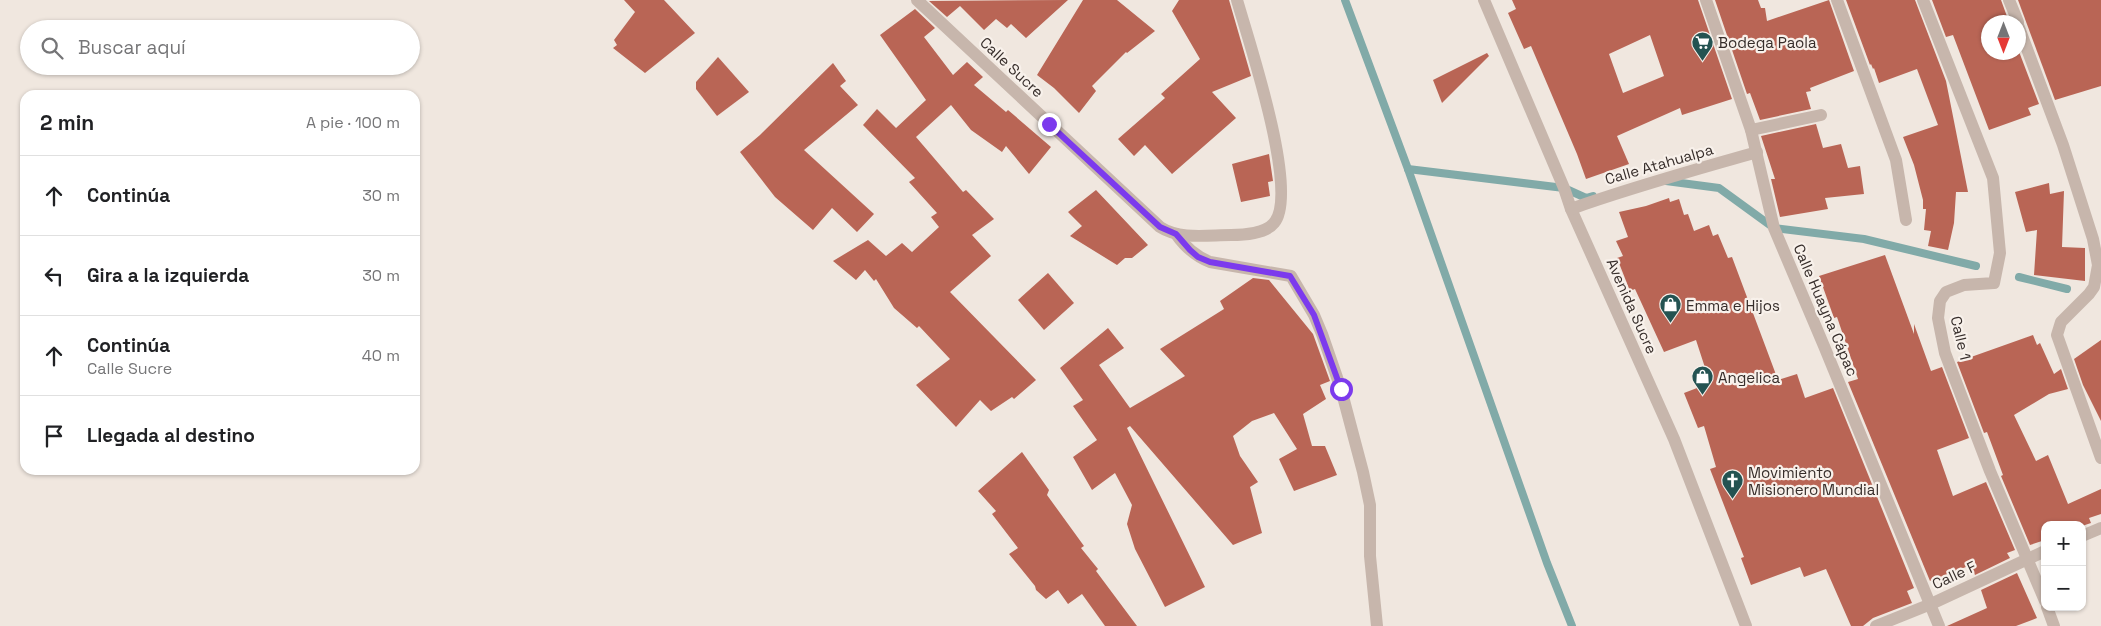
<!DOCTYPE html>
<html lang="es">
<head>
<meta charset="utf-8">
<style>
	:root { --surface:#fff; --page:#f6f6f6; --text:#202124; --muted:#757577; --line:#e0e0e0 }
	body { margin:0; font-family:"Space Grotesk",sans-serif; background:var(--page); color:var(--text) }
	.controls { position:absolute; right:15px; bottom:15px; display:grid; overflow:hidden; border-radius:10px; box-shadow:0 1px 4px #0004 }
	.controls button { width:45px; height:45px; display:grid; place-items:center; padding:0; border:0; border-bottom:1px solid var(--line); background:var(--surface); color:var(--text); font:25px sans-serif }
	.compass { position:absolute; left:1981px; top:15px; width:45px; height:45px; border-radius:50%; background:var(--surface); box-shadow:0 1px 4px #0004; rotate:180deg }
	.stop { position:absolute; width:15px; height:15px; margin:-11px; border:4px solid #7c3aed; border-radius:50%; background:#fff }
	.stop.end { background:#7c3aed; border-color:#fff; box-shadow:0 1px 5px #0008 }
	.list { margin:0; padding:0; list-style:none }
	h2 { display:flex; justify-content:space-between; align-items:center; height:65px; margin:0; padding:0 20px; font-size:21px }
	h2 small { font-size:16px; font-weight:400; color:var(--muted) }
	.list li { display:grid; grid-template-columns:32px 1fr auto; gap:15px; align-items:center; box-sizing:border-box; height:80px; padding:0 20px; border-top:1px solid var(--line) }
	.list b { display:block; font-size:19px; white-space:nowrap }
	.list p { margin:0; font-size:16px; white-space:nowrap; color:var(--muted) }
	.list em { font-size:16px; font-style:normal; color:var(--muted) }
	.icon { flex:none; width:28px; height:28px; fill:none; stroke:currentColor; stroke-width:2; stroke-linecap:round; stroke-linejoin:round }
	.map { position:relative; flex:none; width:2101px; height:626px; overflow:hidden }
	.search { position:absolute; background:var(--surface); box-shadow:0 1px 4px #0004; left:20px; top:20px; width:400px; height:55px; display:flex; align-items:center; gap:12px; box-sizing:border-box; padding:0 18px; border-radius:28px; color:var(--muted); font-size:19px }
	.panel { position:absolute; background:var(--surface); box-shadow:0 1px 4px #0004; left:20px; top:90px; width:400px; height:385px; border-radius:15px }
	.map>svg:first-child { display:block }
</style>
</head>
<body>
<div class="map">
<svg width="2101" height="626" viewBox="0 0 2101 626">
	<rect width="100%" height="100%" fill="#f0e7df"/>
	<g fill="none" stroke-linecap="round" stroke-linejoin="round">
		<!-- stream -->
		<g stroke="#81aaa8" stroke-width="8">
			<path d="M1345,0l63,169 139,394 25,63"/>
			<path d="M1408,169l156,19 22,10 7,-2"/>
			<path d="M1666,181l53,7 55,40 90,11 112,27"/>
			<path d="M2019,277l48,12"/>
		</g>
	</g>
	<!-- building -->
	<g fill="#b96555" fill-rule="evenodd">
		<path d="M624,0h40l31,33 -50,40 -32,-25 4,-3 -3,-5 21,-28z"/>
		<path d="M1068,0l-42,38 -15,-14 -4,4 -11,-9 -12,11 -24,-24 -13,11 -18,-16z"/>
		<path d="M1083,0h34l38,31 -28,22 -1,-1 -34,34 4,5 -17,22 -25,-25 -17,-13z"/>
		<path d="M1179,0h50l22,76 -39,16 24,26 -64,56 -27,-29 -11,11 -16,-17 47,-41 -4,-4 39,-35 -28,-48z"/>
		<path d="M1512,0h186l34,99 -50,16 -2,-7 -63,28 12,28 -43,15 -9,-25 -46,-108 -7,3 -16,-36 8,-4zM1650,35l14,41 -41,17 -14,-39z"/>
		<path d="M1715,0h43l3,8h4l2,13 62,-21 25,71 -44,17 1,3 -5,1 5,17 -51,11 -10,-27 -3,1z"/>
		<path d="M1846,0h69l31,81 22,111h-12l-2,31 -6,27 -20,-4 3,-15 -7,-1 2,-21h-3v-9l-9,-35 -11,-28 35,-12 -21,-56 -38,14 -5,-15 -1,1 -2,-5 -1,1z"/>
		<path d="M1932,0h69l8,22h-21v30h30v-3l21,55 -11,4 3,7 -42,15 -36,-95 -7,2z"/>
		<path d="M2018,0h83v86l-46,14z"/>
		<path d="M915,9l20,19 -11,9 29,38 14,-13 16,15 -9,8 32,27 2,-2 43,37 -22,27 -23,-28 -4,6 -31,-22 -20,-25 -35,32 47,55 3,-2 28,29 -22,16 19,21 -41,36 86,88 -22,19 -2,-2 -21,14 -11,-11 -24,27 -40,-42 34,-26 -31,-33 -2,2 -23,-20 -18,-29 -2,2 -9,-11 -9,10 -23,-19 35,-21 18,16 16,-13 10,9 27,-25 -8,-10 6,-4 -28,-31 6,-4 -52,-53 14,-16 19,19 30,-28 -46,-65z"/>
		<path d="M1487,53l2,3 -47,47 -9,-23z"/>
		<path d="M718,57l31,35 -32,24 -21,-27v-7z"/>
		<path d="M833,63l13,18 -6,5 18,19 -54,45 70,64 -17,18 -25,-24 -19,22 -38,-33 -35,-45 20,-17z"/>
		<path d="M1816,124l7,24 18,-4 7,24 12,-2 4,28 -39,4 3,11 -48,8 -9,-38h4l-14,-43z"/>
		<path d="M1269,154l4,27 -5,1 2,14 -29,6 -9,-38z"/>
		<path d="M2049,183l1,11 14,-3 -2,56 23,1v33l-51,-6 3,-45 -11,2 -11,-40z"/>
		<path d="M1096,190l52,55 -16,13h-7l-8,7 -47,-29 12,-10 -14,-14z"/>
		<path d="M1669,198l1,4 9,-3 5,16 4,-1 6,17 15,-6 4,11 5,-2 10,24 4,-1 46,123 19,-6 8,24 28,-10 81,200 -7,3 5,12 -39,15 -10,8h-12l-25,-57 -22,8 -4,-10 -49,18 -10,-27 3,-1 -34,-88 6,-2 -12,-41 -6,2 -14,-35 26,-10 -14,-43 -32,12 -29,-63 -5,2 -13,-33 6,-2 -7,-15 12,-4 -9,-25 27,-6z"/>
		<path d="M1885,255l29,79v-10l17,47 11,-4 27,71 -32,12 16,46 33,-14 29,68 -8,3 3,5 -35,17 -4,-10 -41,16 -82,-199 10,-3 -21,-62 -3,1 -15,-42z"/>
		<path d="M1048,273l26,30 -30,27 -26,-30z"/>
		<path d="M1253,278l16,2 44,54 17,47 -10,4 6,14 -23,15 9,32h13l12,29 -43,16 -15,-32 18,-10 -23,-36 -22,8 -19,15 7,20 18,26 -8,5 12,46 -29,12 -103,-119 -3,2 78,159 -40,20 -30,-58 -8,-25 5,-19 -17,-32 -23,17 -19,-33 24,-17 -24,-34 10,-6 -23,-32 48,-40 16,20 -25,17 31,43 55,-32 -25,-27 64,-40 -4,-8z"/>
		<path d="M2033,335l4,10 3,-2 14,31 7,-5 7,20 -19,5 -35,21 22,46 12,-6 20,49 33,-15v25l-12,4 2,5 -9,3v-1h-37v15l-15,5 -29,-69 2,-1 -16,-43 -3,1 -27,-71z"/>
		<path d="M2101,340v81l-18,-36 -9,-26z"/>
		<path d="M1022,452l27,38 -2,5 37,51 -3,2 17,21 -2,2 41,55h-32l-23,-32 -14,10 -10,-14 -12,9 -10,-9 -1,-4 -26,-32 9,-6 -26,-34 4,-3 -18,-20z"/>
		<path d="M2017,573l20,45 -21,8h-69l40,-18 -6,-18z"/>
	</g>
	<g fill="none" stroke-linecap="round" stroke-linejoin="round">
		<!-- minor -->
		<g stroke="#c7b6ac" stroke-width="12">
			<path d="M917,0l243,227c20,13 48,8 71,8 13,0 35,-2 43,-12 26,-30 -26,-184 -37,-223"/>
			<path d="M1484,0l80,188 7,21 103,230 72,187"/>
			<path d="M1706,0l45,130 23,98 50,118 115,280"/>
			<path d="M1837,0l59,160 10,60"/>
			<path d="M1923,0l70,178 7,75 -6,30 -30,2 -18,7 -6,9 -2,17 7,35 45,118 55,130"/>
			<path d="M2009,0l9,22"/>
			<path d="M2018,25l45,120 30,94 5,26 -4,22 -5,7 -28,28 -4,13 44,123"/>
			<path d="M1751,130l70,-15"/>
			<path d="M1571,209c61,-22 124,-39 186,-57"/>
			<path d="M1176,234c9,13 19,22 34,28l81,14 23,39 8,19 19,55 22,83 7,33v51l7,70"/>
			<path d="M2082,536l19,-8"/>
			<path d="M2047,607l7,19"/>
			<path d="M1876,626l55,-22 114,-53"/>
		</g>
	</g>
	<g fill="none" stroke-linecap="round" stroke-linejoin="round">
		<!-- route -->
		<path stroke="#7c3aed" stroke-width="6" d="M1049,124l111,103 16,7 14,16 8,7 12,5 80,14 24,39 27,74"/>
	</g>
	<!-- icons -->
	<defs>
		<symbol id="supermarket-pin" viewBox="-11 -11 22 30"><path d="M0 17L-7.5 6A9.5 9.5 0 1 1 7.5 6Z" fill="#245352" stroke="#f8f1eb"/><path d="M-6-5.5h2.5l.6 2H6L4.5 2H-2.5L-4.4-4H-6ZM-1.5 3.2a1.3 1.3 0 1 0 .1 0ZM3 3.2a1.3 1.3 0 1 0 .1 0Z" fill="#fff"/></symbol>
		<symbol id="shop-pin" viewBox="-11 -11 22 30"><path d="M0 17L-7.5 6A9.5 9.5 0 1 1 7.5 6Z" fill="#245352" stroke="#f8f1eb"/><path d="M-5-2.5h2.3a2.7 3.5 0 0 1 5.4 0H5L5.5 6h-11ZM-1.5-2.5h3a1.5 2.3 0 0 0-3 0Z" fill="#fff"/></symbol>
		<symbol id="church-pin" viewBox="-11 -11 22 30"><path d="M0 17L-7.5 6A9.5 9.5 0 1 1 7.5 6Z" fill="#245352" stroke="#f8f1eb"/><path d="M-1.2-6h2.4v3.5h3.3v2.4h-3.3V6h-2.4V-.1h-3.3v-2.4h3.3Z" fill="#fff"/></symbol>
	</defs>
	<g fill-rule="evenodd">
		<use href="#supermarket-pin" x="1690" y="30" width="25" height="34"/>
		<use href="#shop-pin" x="1658" y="292" width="25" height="34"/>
		<use href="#shop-pin" x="1690" y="364" width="25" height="34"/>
		<use href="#church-pin" x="1720" y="468" width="25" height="34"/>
	</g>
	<g text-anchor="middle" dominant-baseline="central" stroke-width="4.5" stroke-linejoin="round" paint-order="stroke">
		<!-- poi labels -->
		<g font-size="15" fill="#362d2a" stroke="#f8f1eb" text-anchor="start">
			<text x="1718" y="42">Bodega Paola</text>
			<text x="1686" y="305">Emma e Hijos</text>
			<text x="1718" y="377">Angelica</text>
			<text x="1748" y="472">Movimiento<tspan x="1748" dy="17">Misionero Mundial</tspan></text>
		</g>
		<!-- street labels -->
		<g font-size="15" fill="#362d2a" stroke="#f8f1eb">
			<text transform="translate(1012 67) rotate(43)">Calle Sucre</text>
			<text transform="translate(1659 164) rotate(-16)">Calle Atahualpa</text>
			<text transform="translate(1632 306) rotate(66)">Avenida Sucre</text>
			<text transform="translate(1826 310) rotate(67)">Calle Huayna Cápac</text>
			<text transform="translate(1961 338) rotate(77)">Calle 1</text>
			<text transform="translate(1954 575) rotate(-25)">Calle F</text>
		</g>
	</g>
</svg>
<div class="controls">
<button>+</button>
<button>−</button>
</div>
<svg class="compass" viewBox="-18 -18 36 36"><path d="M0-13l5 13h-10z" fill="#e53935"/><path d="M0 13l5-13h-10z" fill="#757577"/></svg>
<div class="stop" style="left:1341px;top:389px"></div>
<div class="stop end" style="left:1049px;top:124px"></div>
<div class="search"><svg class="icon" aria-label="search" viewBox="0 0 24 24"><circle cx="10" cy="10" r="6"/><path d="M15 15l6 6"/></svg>Buscar aquí</div>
<section class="panel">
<h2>2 min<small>A pie · 100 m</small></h2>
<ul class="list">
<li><svg class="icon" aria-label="ahead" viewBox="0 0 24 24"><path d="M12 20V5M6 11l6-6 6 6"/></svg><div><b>Continúa</b></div><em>30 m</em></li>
<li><svg class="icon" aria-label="left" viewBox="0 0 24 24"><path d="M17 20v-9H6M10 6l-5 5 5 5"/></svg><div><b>Gira a la izquierda</b></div><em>30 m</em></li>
<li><svg class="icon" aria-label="ahead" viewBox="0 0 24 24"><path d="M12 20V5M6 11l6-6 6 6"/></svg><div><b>Continúa</b><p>Calle Sucre</p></div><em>40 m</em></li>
<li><svg class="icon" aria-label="arrive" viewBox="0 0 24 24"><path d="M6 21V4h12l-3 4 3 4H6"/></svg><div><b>Llegada al destino</b></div></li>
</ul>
</section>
</div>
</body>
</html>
